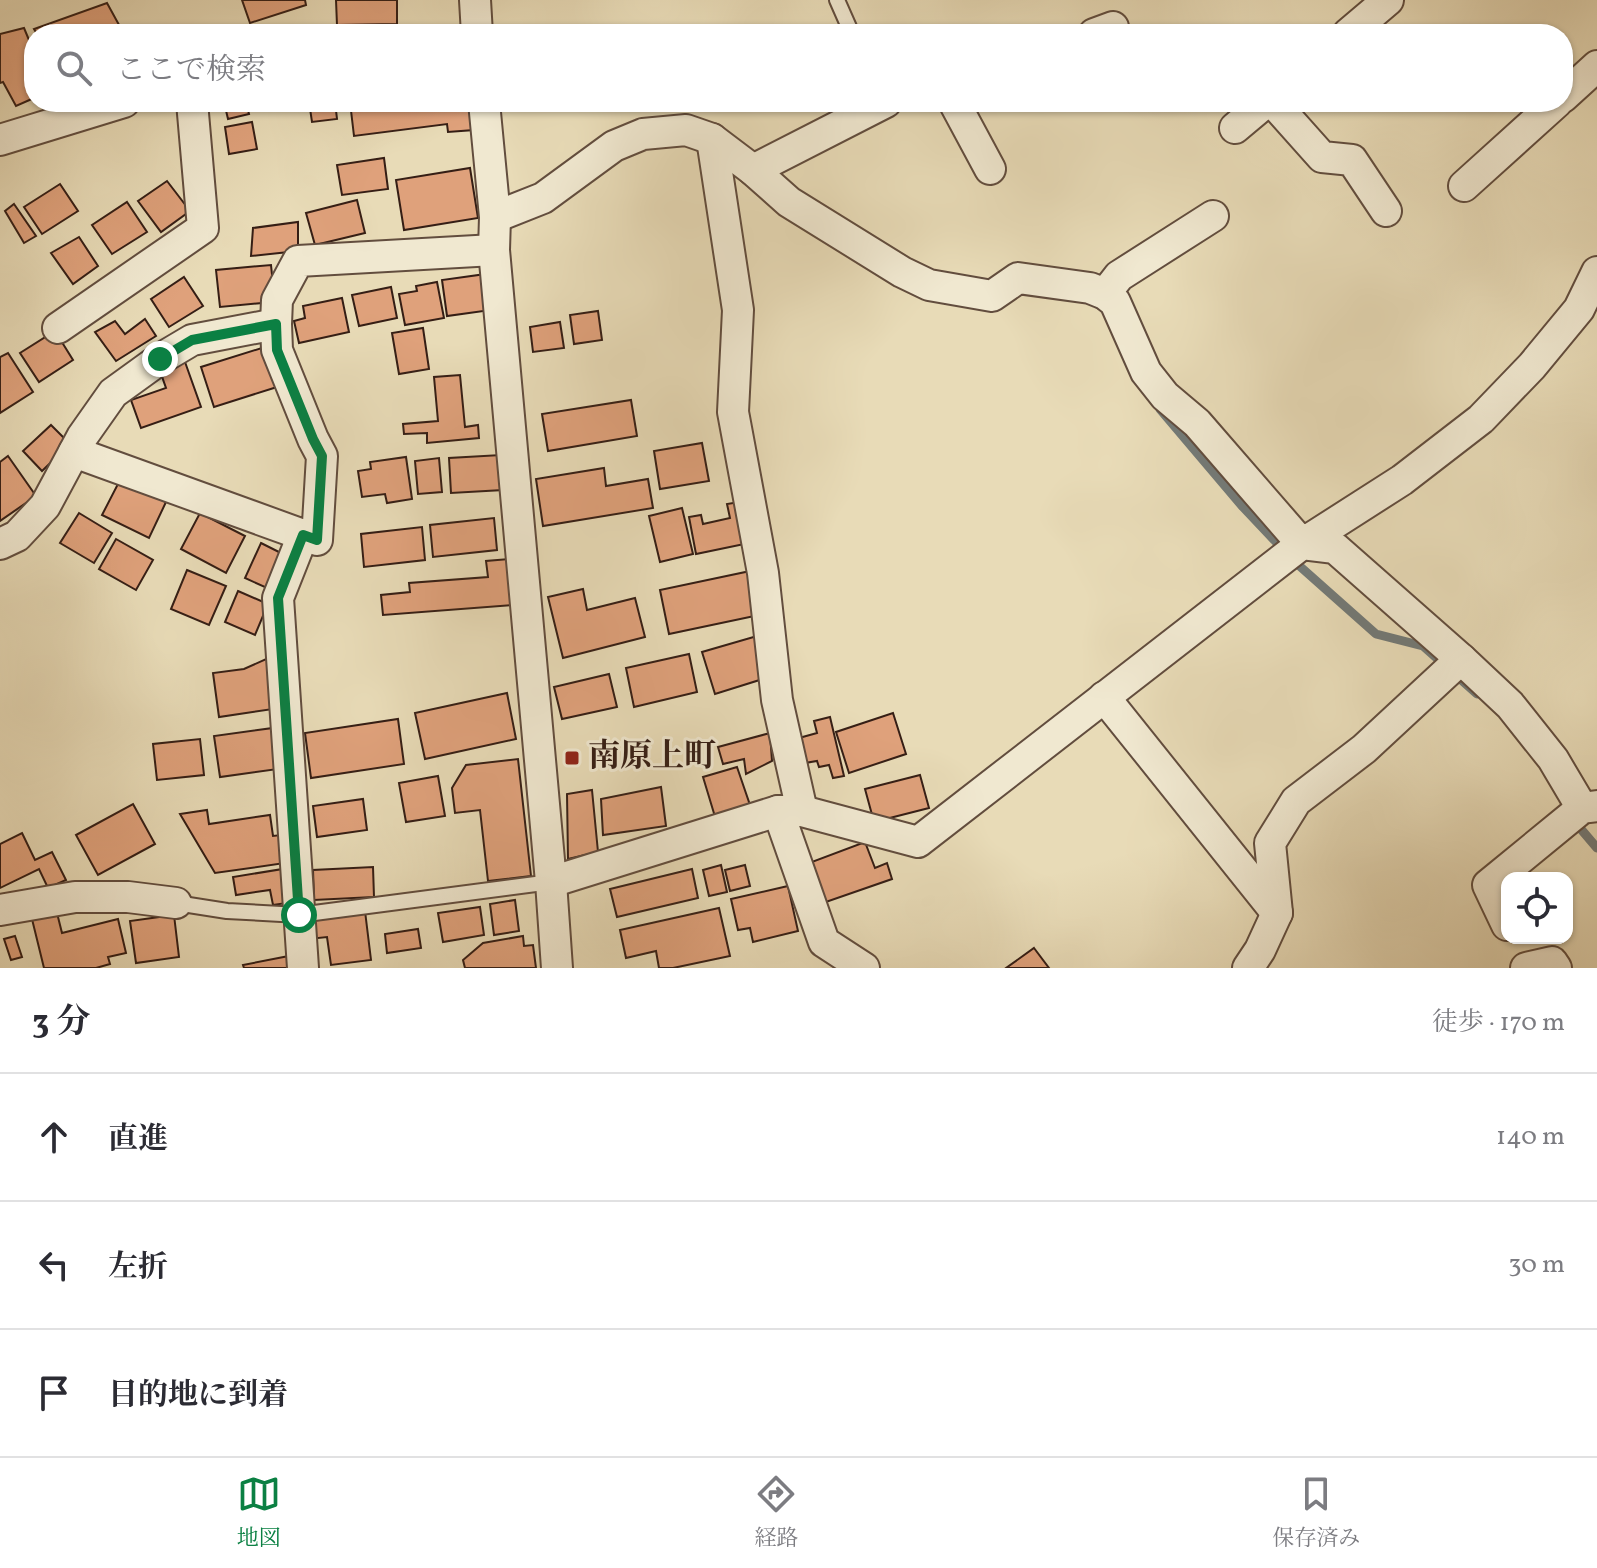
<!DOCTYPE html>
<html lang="ja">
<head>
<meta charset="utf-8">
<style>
	:root { --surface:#fff; --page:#f7f7f7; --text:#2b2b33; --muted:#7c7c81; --line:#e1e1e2; --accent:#0b8043 }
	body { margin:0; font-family:Vollkorn,"Noto Serif JP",serif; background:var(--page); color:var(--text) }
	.controls { position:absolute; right:24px; bottom:24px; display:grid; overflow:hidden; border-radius:16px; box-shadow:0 2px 6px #0004 }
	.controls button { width:72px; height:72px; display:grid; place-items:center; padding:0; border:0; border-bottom:2px solid var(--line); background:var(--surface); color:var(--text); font:40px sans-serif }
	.stop { position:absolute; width:24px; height:24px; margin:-18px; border:6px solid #0b8043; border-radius:50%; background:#fff }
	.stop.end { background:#0b8043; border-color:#fff; box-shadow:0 2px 8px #0008 }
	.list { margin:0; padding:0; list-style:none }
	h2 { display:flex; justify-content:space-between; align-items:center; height:104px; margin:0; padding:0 32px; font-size:34px }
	h2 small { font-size:26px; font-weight:400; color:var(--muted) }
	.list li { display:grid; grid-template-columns:52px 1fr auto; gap:24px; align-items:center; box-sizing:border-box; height:128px; padding:0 32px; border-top:2px solid var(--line) }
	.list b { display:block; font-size:30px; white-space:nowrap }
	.list em { font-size:26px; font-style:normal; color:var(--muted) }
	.icon { flex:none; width:44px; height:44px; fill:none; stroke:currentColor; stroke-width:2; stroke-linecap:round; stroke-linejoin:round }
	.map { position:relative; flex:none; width:1597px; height:968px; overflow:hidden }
	.search { position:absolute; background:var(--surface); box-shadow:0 2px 6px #0004; left:24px; right:24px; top:24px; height:88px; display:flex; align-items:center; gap:20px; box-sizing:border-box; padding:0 28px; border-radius:32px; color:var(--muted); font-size:30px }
	.sheet { height:488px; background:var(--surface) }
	nav { display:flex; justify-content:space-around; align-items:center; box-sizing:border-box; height:112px; border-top:2px solid var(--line); background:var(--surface); font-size:22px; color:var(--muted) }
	nav a { display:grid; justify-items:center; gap:4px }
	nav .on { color:var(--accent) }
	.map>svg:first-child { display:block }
</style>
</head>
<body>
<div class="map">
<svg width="1597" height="968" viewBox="0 0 1597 968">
	<rect width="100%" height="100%" fill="#e8dbb7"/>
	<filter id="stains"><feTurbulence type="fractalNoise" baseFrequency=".0025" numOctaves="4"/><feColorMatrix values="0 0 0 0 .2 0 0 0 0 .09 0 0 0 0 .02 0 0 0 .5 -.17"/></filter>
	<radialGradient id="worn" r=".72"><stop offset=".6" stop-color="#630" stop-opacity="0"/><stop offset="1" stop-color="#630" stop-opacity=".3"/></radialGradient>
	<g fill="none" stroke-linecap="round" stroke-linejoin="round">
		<!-- stream -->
		<g stroke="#737a77" stroke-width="9">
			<path d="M1160,409l83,98 52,55 81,72 47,12 54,48"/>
			<path d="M1580,828l17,20"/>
		</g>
	</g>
	<!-- building -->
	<g fill="#dfa17b" stroke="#351e15" stroke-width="2">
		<path d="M242,0h63l1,5 -56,18z"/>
		<path d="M336,0h61v24l-60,1z"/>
		<path d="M107,3l17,31h-87l-3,-5z"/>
		<path d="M24,28l10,24v46l-18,8 -13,-24 -3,1v-49z"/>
		<path d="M224,102h22l3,12 -21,5z"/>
		<path d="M309,102h26l2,17 -25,3z"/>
		<path d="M350,102h123l1,28 -26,2 -1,-8 -93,12z"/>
		<path d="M252,122l5,27 -28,5 -4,-27z"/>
		<path d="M384,158l4,31 -46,6 -5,-30z"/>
		<path d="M470,168l8,50 -74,12 -8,-50z"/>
		<path d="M167,181l23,30 -29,21 -23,-31z"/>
		<path d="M60,184l18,27 -36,23 -18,-27z"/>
		<path d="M357,200l8,33 -50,12 -9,-32z"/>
		<path d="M127,202l20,30 -35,22 -20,-29z"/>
		<path d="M14,204l22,32 -12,7 -19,-32z"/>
		<path d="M298,222v29l-47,5 2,-28z"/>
		<path d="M79,237l19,29 -25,18 -22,-31z"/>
		<path d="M271,265l3,29 -12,1v8l-42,4 -4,-37z"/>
		<path d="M486,274l5,36 -44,6 -5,-36z"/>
		<path d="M184,277l19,29 -34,21 -18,-28z"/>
		<path d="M437,282l7,36 -39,7 -6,-31 18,-3 -1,-5z"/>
		<path d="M391,287l6,31 -38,8 -7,-31z"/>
		<path d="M342,298l7,34 -50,11 -5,-22 11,-3 -2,-12z"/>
		<path d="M598,311l4,29 -28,4 -4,-29z"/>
		<path d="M145,319l11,17 -40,25 -21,-29 20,-11 10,13z"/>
		<path d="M560,322l4,26 -31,4 -3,-25z"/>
		<path d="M423,328l6,41 -30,5 -7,-41z"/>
		<path d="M55,331l18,29 -34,22 -19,-29z"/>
		<path d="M265,347l12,40 -63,20 -13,-40z"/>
		<path d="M8,353l25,39 -33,21v-56z"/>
		<path d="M185,362l16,45 -60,21 -10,-28 35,-12 -6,-17z"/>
		<path d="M460,375l5,52 13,-2 1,13 -52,5v-10l-23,1 -1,-10 35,-3 -4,-44z"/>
		<path d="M631,400l6,36 -89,15 -6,-37z"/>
		<path d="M51,425l19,19 -28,27 -19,-20z"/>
		<path d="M702,443l7,38 -49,8 -6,-38z"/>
		<path d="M501,455l2,35 -52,3 -2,-35z"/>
		<path d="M8,456l28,40 -36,25v-59z"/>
		<path d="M406,457l6,42 -25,4 -2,-9 -23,3 -4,-26 13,-2 -1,-7z"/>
		<path d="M439,458l3,34 -24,2 -3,-33z"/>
		<path d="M604,468l2,18 42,-7 5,29 -110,18 -7,-47z"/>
		<path d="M120,480l46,22 -17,36 -47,-23z"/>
		<path d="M746,501l8,41 -58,12 -7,-37 12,-2 2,9 27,-6 -3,-14z"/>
		<path d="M682,508l11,46 -33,8 -11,-46z"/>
		<path d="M79,513l33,20 -18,30 -34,-20z"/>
		<path d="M200,513l45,23 -19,37 -45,-24z"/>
		<path d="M494,518l3,32 -64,7 -3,-32z"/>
		<path d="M422,527l3,33 -61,7 -3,-33z"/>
		<path d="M116,539l37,21 -17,30 -37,-21z"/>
		<path d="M261,543l22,11 -16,34 -22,-10z"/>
		<path d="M509,559l3,46 -129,10 -2,-20 29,-3 -1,-9 79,-6 -2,-16z"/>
		<path d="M187,570l39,16 -17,39 -38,-16z"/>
		<path d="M755,570l9,44 -95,20 -9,-44z"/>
		<path d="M583,589l4,21 48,-12 10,39 -82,21 -15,-61z"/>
		<path d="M238,591l30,13 -13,31 -30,-13z"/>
		<path d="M757,636l9,42 -51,16 -13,-42z"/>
		<path d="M689,654l8,38 -63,15 -8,-39z"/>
		<path d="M273,656l7,52 -61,9 -6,-44 31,-4z"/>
		<path d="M609,674l8,33 -55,12 -8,-32z"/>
		<path d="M507,693l9,46 -91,20 -10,-46z"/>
		<path d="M893,713l13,41 -57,19 -13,-41z"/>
		<path d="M830,717l14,59 -11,2 -4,-13 -10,2 -2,-6 -12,2 -6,-25 18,-5 -3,-12z"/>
		<path d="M398,719l6,45 -93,14 -6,-45z"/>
		<path d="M273,728l5,41 -58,8 -6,-41z"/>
		<path d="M770,733l2,28 -26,13 -2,-15 -21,5 -5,-17z"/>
		<path d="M200,739l4,36 -47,5 -4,-36z"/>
		<path d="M518,759l13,117 -43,5 -8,-71 -25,3 -3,-25 14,-23z"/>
		<path d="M737,767l14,41 -35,12 -13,-43z"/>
		<path d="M920,775l9,33 -55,14 -9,-33z"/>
		<path d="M438,776l7,40 -39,6 -7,-39z"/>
		<path d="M661,787l5,39 -63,9 -2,-36z"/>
		<path d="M592,790l6,62 -30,7 -1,-65z"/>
		<path d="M363,799l4,31 -50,7 -4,-31z"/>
		<path d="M133,804l22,40 -57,31 -22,-40z"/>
		<path d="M207,810l2,14 61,-9 3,21 8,-1 4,28 -70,10 -35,-59z"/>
		<path d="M22,833l13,27 17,-8 14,28 -18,8 -9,-19 -39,19v-44z"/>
		<path d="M865,842l10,26 12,-5 5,16 -69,24 -14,-40z"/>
		<path d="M721,865l6,27 -18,4 -6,-26z"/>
		<path d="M745,865l5,21 -20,5 -5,-21z"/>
		<path d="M373,867l1,30 -60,3 -1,-30z"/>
		<path d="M289,868l5,34 -21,3 -3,-15 -34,5 -3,-18z"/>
		<path d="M692,869l6,29 -81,19 -7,-28z"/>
		<path d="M788,886l10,45 -45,11 -3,-14 -12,2 -7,-31z"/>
		<path d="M515,900l4,31 -25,4 -4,-31z"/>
		<path d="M480,907l4,28 -41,7 -5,-29z"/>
		<path d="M719,908l11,48 -57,12h-14l-3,-17 -30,7 -6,-28z"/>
		<path d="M56,909l6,24 56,-14 8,34 -18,4 2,7 -14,4h-52l-13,-53z"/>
		<path d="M365,911l6,49 -40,5 -4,-28 -18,2 -2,-21z"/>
		<path d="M174,915l5,42 -43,6 -6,-42z"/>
		<path d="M418,929l3,19 -34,5 -2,-19z"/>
		<path d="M15,936l7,21 -11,3 -7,-21z"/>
		<path d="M523,936l1,10 9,-1 3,23h-71l-2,-8 20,-17z"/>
		<path d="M1034,948l15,20h-43z"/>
		<path d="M294,955l2,13h-52l-1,-3z"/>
	</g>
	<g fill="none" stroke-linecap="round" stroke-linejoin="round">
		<defs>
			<g id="service">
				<path d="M837,0l15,34"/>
				<path d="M176,903l51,8 72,4 252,-33"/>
			</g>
			<g id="minor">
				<path d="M475,0l2,34"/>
				<path d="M1094,34l19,-7"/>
				<path d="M1348,34l40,-34"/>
				<path d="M1563,97l34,-31"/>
				<path d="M484,102l11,115 -1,33 57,632 6,86"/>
				<path d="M954,102l36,67"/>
				<path d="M1273,102l49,55 30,3 34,51"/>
				<path d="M1235,128l31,-26"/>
				<path d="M712,139l26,171 -5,102 30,161 14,127 25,111"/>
				<path d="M0,140l124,-38"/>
				<path d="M753,170l133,-68"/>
				<path d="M1464,186l93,-84"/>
				<path d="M495,217l48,-19 71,-52 29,-12 43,-4 26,9 41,31 36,32 113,70 27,13 63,11 26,-18 72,10 15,6 10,8 31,70 19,24 32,27 105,121 100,-64 79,-61 51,-53 47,-57 18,-37"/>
				<path d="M1105,294l14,-18 94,-60"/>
				<path d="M58,328l145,-100 -11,-126"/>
				<path d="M74,452l243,88 5,-84 -9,-17 -36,-89 -1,-26 1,-24 21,-39 196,-11"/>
				<path d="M0,544l17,-8 28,-30 37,-69 31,-44 47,-34 32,-19 84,-16"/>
				<path d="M1104,697l173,216"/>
				<path d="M778,811l46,131 40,26"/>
				<path d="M551,882l227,-71h24l116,31 384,-298 33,4 126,111 49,46 43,54 29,49"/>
				<path d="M0,910l75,-13h53l48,6"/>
				<path d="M1507,925l-19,-40 94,-77 15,-2"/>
				<path d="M303,968l-25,-370 25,-63"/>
				<path d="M1248,968l12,-18 17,-37 -7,-70 26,-42 68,-52 97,-90"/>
				<path d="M1526,968l26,-6 4,6"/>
			</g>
		</defs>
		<!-- service casing -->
		<use href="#service" stroke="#624d3e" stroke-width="18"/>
		<!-- minor casing -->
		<use href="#minor" stroke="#624d3e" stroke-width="34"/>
		<!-- service -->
		<use href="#service" stroke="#f0e8d0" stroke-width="14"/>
		<!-- minor -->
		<use href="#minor" stroke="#f0e8d0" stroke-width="30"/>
	</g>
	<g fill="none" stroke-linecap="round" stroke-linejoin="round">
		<!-- route -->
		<path stroke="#0b8043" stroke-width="10" d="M160,359l32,-19 84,-16 1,26 36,89 9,17 -5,84 -14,-5 -25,63 21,317"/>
	</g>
	<!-- markers -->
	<rect fill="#8f2418" stroke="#f0e8d0" stroke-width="3" x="564" y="750" width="16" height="16" rx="4"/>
	<g text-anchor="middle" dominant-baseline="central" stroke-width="6" stroke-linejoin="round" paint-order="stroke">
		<!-- poi labels -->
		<g font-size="32" font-weight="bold" fill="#351e15" stroke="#f0e8d0" text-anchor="start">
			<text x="588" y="758">南原上町</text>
		</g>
	</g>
	<rect width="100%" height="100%" filter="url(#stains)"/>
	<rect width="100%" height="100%" fill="url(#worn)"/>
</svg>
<div class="controls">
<button><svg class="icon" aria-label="locate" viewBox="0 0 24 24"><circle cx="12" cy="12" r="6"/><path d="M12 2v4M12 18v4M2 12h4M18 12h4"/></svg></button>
</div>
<div class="stop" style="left:299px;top:915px"></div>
<div class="stop end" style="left:160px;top:359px"></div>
<div class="search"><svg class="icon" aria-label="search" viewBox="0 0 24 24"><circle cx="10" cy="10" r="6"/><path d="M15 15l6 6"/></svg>ここで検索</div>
</div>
<section class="sheet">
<h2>3 分<small>徒歩 · 170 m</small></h2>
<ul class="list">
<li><svg class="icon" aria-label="ahead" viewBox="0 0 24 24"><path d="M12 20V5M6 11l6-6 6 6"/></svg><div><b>直進</b></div><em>140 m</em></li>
<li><svg class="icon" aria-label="left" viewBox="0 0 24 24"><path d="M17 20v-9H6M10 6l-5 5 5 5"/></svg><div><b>左折</b></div><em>30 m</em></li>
<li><svg class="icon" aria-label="arrive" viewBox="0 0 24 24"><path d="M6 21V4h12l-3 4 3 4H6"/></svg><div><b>目的地に到着</b></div></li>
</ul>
</section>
<nav>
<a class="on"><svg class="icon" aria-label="map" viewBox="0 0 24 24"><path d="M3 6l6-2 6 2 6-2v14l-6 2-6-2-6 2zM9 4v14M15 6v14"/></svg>地図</a>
<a><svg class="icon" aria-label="directions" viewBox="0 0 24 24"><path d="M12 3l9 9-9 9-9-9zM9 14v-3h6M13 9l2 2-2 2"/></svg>経路</a>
<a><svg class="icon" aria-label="saved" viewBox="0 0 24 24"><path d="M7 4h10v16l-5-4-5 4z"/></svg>保存済み</a>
</nav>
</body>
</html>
